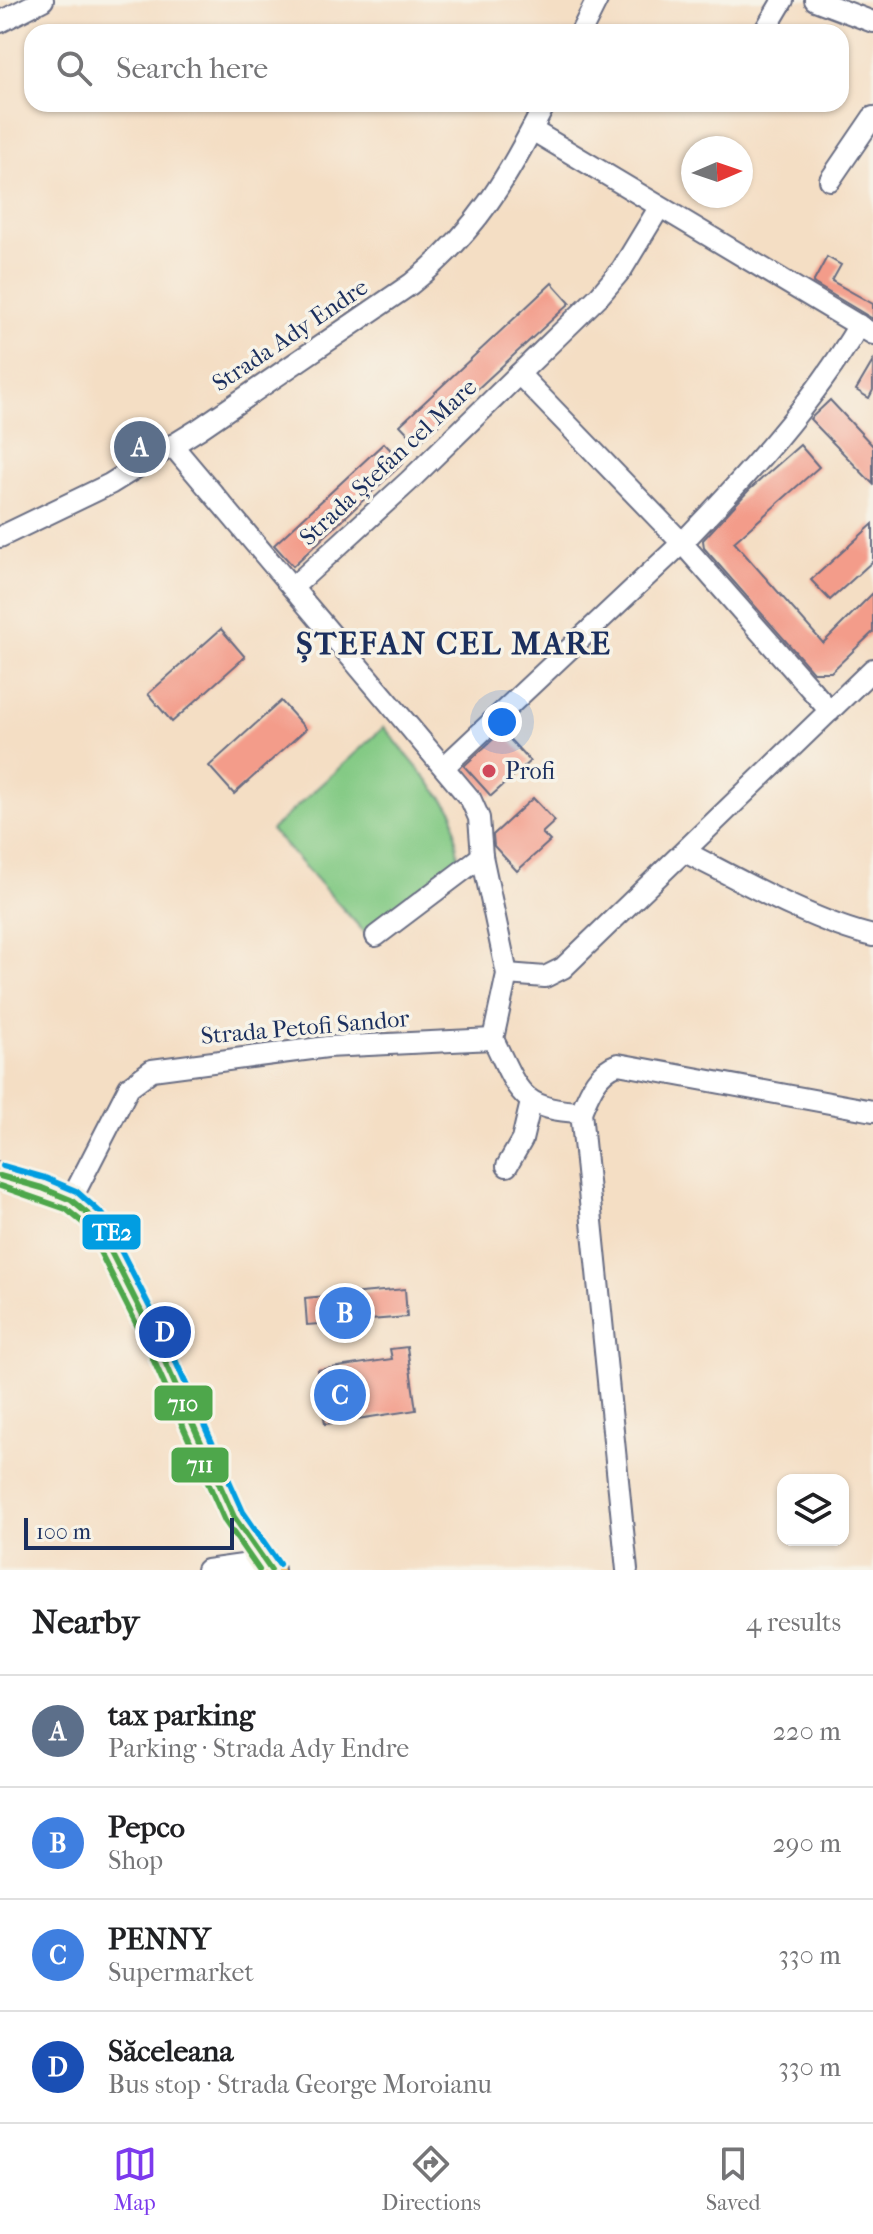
<!DOCTYPE html>
<html lang="en">
<head>
<meta charset="utf-8">
<style>
	:root { --surface:#fff; --page:#f6f6f6; --text:#202124; --muted:#757577; --line:#e0e0e0; --accent:#7c3aed }
	body { margin:0; font-family:"IM FELL French Canon",serif; background:var(--page); color:var(--text) }
	.controls { position:absolute; right:24px; bottom:24px; display:grid; overflow:hidden; border-radius:16px; box-shadow:0 2px 6px #0004 }
	.controls button { width:72px; height:72px; display:grid; place-items:center; padding:0; border:0; border-bottom:2px solid var(--line); background:var(--surface); color:var(--text); font:40px sans-serif }
	.compass { position:absolute; left:681px; top:136px; width:72px; height:72px; border-radius:50%; background:var(--surface); box-shadow:0 2px 6px #0004; rotate:88deg }
	.scale { position:absolute; left:24px; bottom:20px; width:210px; box-sizing:border-box; padding-left:8px; border:4px solid #1b2f5e; border-top:0; font-size:22px; line-height:28px; white-space:nowrap; color:#1b2f5e; -webkit-text-stroke:6px #f7f3e8; paint-order:stroke }
	.you { position:absolute; left:502px; top:722px; width:28px; height:28px; margin:-20px; border:6px solid #fff; border-radius:50%; background:#1a73e8; box-shadow:0 0 0 12px #1a73e833 }
	.badge { display:grid; place-items:center; width:52px; height:52px; border-radius:50%; background:var(--accent); color:#fff; font-size:26px; font-weight:700 }
	.pin { position:absolute; translate:-50% -50%; border:4px solid #fff; box-shadow:0 2px 8px #0006 }
	.list { margin:0; padding:0; list-style:none }
	h2 { display:flex; justify-content:space-between; align-items:center; height:104px; margin:0; padding:0 32px; font-size:34px }
	h2 small { font-size:26px; font-weight:400; color:var(--muted) }
	.list li { display:grid; grid-template-columns:52px 1fr auto; gap:24px; align-items:center; box-sizing:border-box; height:112px; padding:0 32px; border-top:2px solid var(--line) }
	.list b { display:block; font-size:30px; white-space:nowrap }
	.list p { margin:0; font-size:26px; white-space:nowrap; color:var(--muted) }
	.list em { font-size:26px; font-style:normal; color:var(--muted) }
	.icon { flex:none; width:44px; height:44px; fill:none; stroke:currentColor; stroke-width:2; stroke-linecap:round; stroke-linejoin:round }
	.map { position:relative; flex:none; width:873px; height:1570px; overflow:hidden }
	.search { position:absolute; background:var(--surface); box-shadow:0 2px 6px #0004; left:24px; right:24px; top:24px; height:88px; display:flex; align-items:center; gap:20px; box-sizing:border-box; padding:0 28px; border-radius:24px; color:var(--muted); font-size:30px }
	.sheet { height:552px; background:var(--surface) }
	nav { display:flex; justify-content:space-around; align-items:center; box-sizing:border-box; height:112px; border-top:2px solid var(--line); background:var(--surface); font-size:22px; color:var(--muted) }
	nav a { display:grid; justify-items:center; gap:4px }
	nav .on { color:var(--accent) }
	.map>svg:first-child { display:block }
</style>
</head>
<body>
<div class="map">
<svg width="873" height="1570" viewBox="0 0 873 1570">
	<rect width="100%" height="100%" fill="#f7f3e8"/>
	<filter id="ink" filterUnits="userSpaceOnUse"><feTurbulence type="fractalNoise" baseFrequency=".0125" numOctaves="2"/><feDisplacementMap in="SourceGraphic" scale="16" xChannelSelector="R" yChannelSelector="G"/><feConvolveMatrix kernelMatrix="1 2 1 2 8 2 1 2 1" color-interpolation-filters="sRGB"/></filter>
	<filter id="wash" filterUnits="userSpaceOnUse"><feTurbulence type="fractalNoise" baseFrequency=".006" numOctaves="4" result="noise"/><feDisplacementMap in="SourceGraphic" scale="32" xChannelSelector="R" yChannelSelector="G"/><feGaussianBlur stdDeviation="1.8" result="paint"/><feColorMatrix in="noise" values="0 0 0 0 0 0 0 0 0 0 0 0 0 0 0 0 0 1.4 0 .05"/><feComposite in="paint" operator="in"/></filter>
	<g filter="url(#wash)">
		<rect width="100%" height="100%" fill="#f4dec4"/>
		<!-- green -->
		<path fill="#84ca85" stroke="#507c72" stroke-width="2" d="M384,727l69,84 5,47 -92,76 -95,-104z"/>
		<g id="blocks">
			<!-- building -->
			<g fill="#f39c8a">
				<path d="M827,257l14,8 -9,16 41,23v15l-60,-36z"/>
				<path d="M552,283l18,20 -152,141 -18,-19z"/>
				<path d="M873,361v29l-4,8 -13,-8z"/>
				<path d="M830,400l43,46v38l-63,-65z"/>
				<path d="M384,443l19,20 -110,103 -19,-21z"/>
				<path d="M800,445l19,22 -85,75 89,101 50,-50v39l-42,40h-18l-109,-124 -1,-8 46,-50z"/>
				<path d="M873,524v37l-43,39 -19,-20z"/>
				<path d="M221,629l24,28 -73,65 -24,-28z"/>
				<path d="M281,701l25,28 -72,65 -25,-28z"/>
				<path d="M502,731l28,30 -39,35 -27,-30z"/>
				<path d="M533,798l22,23 -13,12 8,8 -33,30 -23,-25 -1,-11z"/>
				<path d="M405,1289l2,28 -100,8 -2,-27z"/>
				<path d="M407,1347l9,63 -91,14 -8,-54 75,-11 -2,-10z"/>
			</g>
		</g>
	</g>
	<g filter="url(#ink)">
		<use href="#blocks" fill-opacity="0" stroke="#676c82" stroke-width="2"/>
		<g fill="none" stroke-linecap="round" stroke-linejoin="round">
			<defs>
				<g id="minor">
					<path d="M815,0l58,22"/>
					<path d="M0,22l43,-22"/>
					<path d="M581,32l16,-32"/>
					<path d="M764,32l19,-32"/>
					<path d="M532,130l341,204"/>
					<path d="M830,180l43,-63"/>
					<path d="M519,374l163,169 148,168"/>
					<path d="M172,445l299,355 8,18 3,38 25,118 -14,65"/>
					<path d="M0,537l110,-53 89,-55 212,-145c66,-53 96,-105 134,-180"/>
					<path d="M293,587l116,-106 191,-186 22,-26 37,-61"/>
					<path d="M444,767l238,-224c65,-68 129,-137 177,-218"/>
					<path d="M685,852c55,28 128,70 188,84"/>
					<path d="M376,936l106,-80"/>
					<path d="M507,974l38,3 18,-9 310,-299"/>
					<path d="M493,1039c25,50 26,71 88,73l46,458"/>
					<path d="M581,1112c8,-19 16,-41 37,-48l255,47"/>
					<path d="M507,1166l15,-26 9,-38"/>
					<path d="M71,1200l58,-113 23,-17 175,-23 166,-8"/>
					<path d="M207,1570l57,-8"/>
				</g>
				<path id="major" d="M0,1176l42,12 29,12 24,20 60,119 79,178 37,53"/>
			</defs>
			<!-- minor casing -->
			<use href="#minor" stroke="#676c82" stroke-width="24"/>
			<!-- major casing -->
			<use href="#major" stroke="#676c82" stroke-width="30"/>
			<!-- minor -->
			<use href="#minor" stroke="#fff" stroke-width="20"/>
			<!-- major -->
			<use href="#major" stroke="#f8bf6c" stroke-width="26"/>
			<defs>
				<path id="bus-1" d="M0,1176l42,12 29,12 24,20 60,119 79,178 37,53"/>
				<path id="bus-2" d="M0,1186l66,23 21,17 59,117 79,178 34,49"/>
				<path id="bus-3" d="M3,1166l42,12 31,13 27,24 61,120 79,177 36,52"/>
			</defs>
			<!-- bus-1 casing -->
			<use href="#bus-1" stroke="#f7f3e8" stroke-width="12"/>
			<!-- bus-2 casing -->
			<use href="#bus-2" stroke="#f7f3e8" stroke-width="12"/>
			<!-- bus-3 casing -->
			<use href="#bus-3" stroke="#f7f3e8" stroke-width="12"/>
			<!-- bus-1 -->
			<use href="#bus-1" stroke="#4ea74b" stroke-width="6"/>
			<!-- bus-2 -->
			<use href="#bus-2" stroke="#4ea74b" stroke-width="6"/>
			<!-- bus-3 -->
			<use href="#bus-3" stroke="#019de1" stroke-width="6"/>
		</g>
	</g>
	<!-- markers -->
	<circle fill="#d1495b" stroke="#f7f3e8" stroke-width="3" cx="489" cy="771" r="8"/>
	<g text-anchor="middle" dominant-baseline="central" stroke-width="7" stroke-linejoin="round" paint-order="stroke">
		<!-- street labels -->
		<g font-size="24" fill="#1b2f5e" stroke="#f7f3e8">
			<text transform="translate(290 335) rotate(-34)">Strada Ady Endre</text>
			<text transform="translate(388 462) rotate(-43)">Strada Ștefan cel Mare</text>
			<text transform="translate(305 1027) rotate(-5)">Strada Petofi Sandor</text>
		</g>
		<!-- poi labels -->
		<g font-size="24" fill="#1b2f5e" stroke="#f7f3e8" text-anchor="start">
			<text x="505" y="771">Profi</text>
		</g>
		<!-- district labels -->
		<g font-size="32" font-weight="bold" letter-spacing="2" fill="#1b2f5e" stroke="#f7f3e8">
			<text x="454" y="643">ȘTEFAN CEL MARE</text>
		</g>
	</g>
	<g stroke="#f7f3e8" stroke-width="3">
		<rect x="81" y="1213" width="61" height="38" rx="8" fill="#019de1"/>
		<rect x="153" y="1384" width="61" height="38" rx="8" fill="#4ea74b"/>
		<rect x="170" y="1446" width="60" height="38" rx="8" fill="#4ea74b"/>
	</g>
	<g font-size="22" text-anchor="middle" font-weight="bold" fill="#fff">
		<text x="112" y="1240">TE2</text>
		<text x="183" y="1411">710</text>
		<text x="200" y="1472">711</text>
	</g>
</svg>
<div class="controls">
<button><svg class="icon" aria-label="layers" viewBox="0 0 24 24"><path d="M12 4l9 5-9 5-9-5zM3 14l9 5 9-5"/></svg></button>
</div>
<svg class="compass" viewBox="-18 -18 36 36"><path d="M0-13l5 13h-10z" fill="#e53935"/><path d="M0 13l5-13h-10z" fill="#757577"/></svg>
<div class="scale">100 m</div>
<div class="you"></div>
<div class="pin badge" style="left:140px;top:447px;background:#5c6f8a">A</div>
<div class="pin badge" style="left:345px;top:1313px;background:#3f7fe0">B</div>
<div class="pin badge" style="left:340px;top:1395px;background:#3f7fe0">C</div>
<div class="pin badge" style="left:165px;top:1332px;background:#1a4fb4">D</div>
<div class="search"><svg class="icon" aria-label="search" viewBox="0 0 24 24"><circle cx="10" cy="10" r="6"/><path d="M15 15l6 6"/></svg>Search here</div>
</div>
<section class="sheet">
<h2>Nearby<small>4 results</small></h2>
<ul class="list">
<li><span class="badge" style="background:#5c6f8a">A</span><div><b>tax parking</b><p>Parking · Strada Ady Endre</p></div><em>220 m</em></li>
<li><span class="badge" style="background:#3f7fe0">B</span><div><b>Pepco</b><p>Shop</p></div><em>290 m</em></li>
<li><span class="badge" style="background:#3f7fe0">C</span><div><b>PENNY</b><p>Supermarket</p></div><em>330 m</em></li>
<li><span class="badge" style="background:#1a4fb4">D</span><div><b>Săceleana</b><p>Bus stop · Strada George Moroianu</p></div><em>330 m</em></li>
</ul>
</section>
<nav>
<a class="on"><svg class="icon" aria-label="map" viewBox="0 0 24 24"><path d="M3 6l6-2 6 2 6-2v14l-6 2-6-2-6 2zM9 4v14M15 6v14"/></svg>Map</a>
<a><svg class="icon" aria-label="directions" viewBox="0 0 24 24"><path d="M12 3l9 9-9 9-9-9zM9 14v-3h6M13 9l2 2-2 2"/></svg>Directions</a>
<a><svg class="icon" aria-label="saved" viewBox="0 0 24 24"><path d="M7 4h10v16l-5-4-5 4z"/></svg>Saved</a>
</nav>
</body>
</html>
